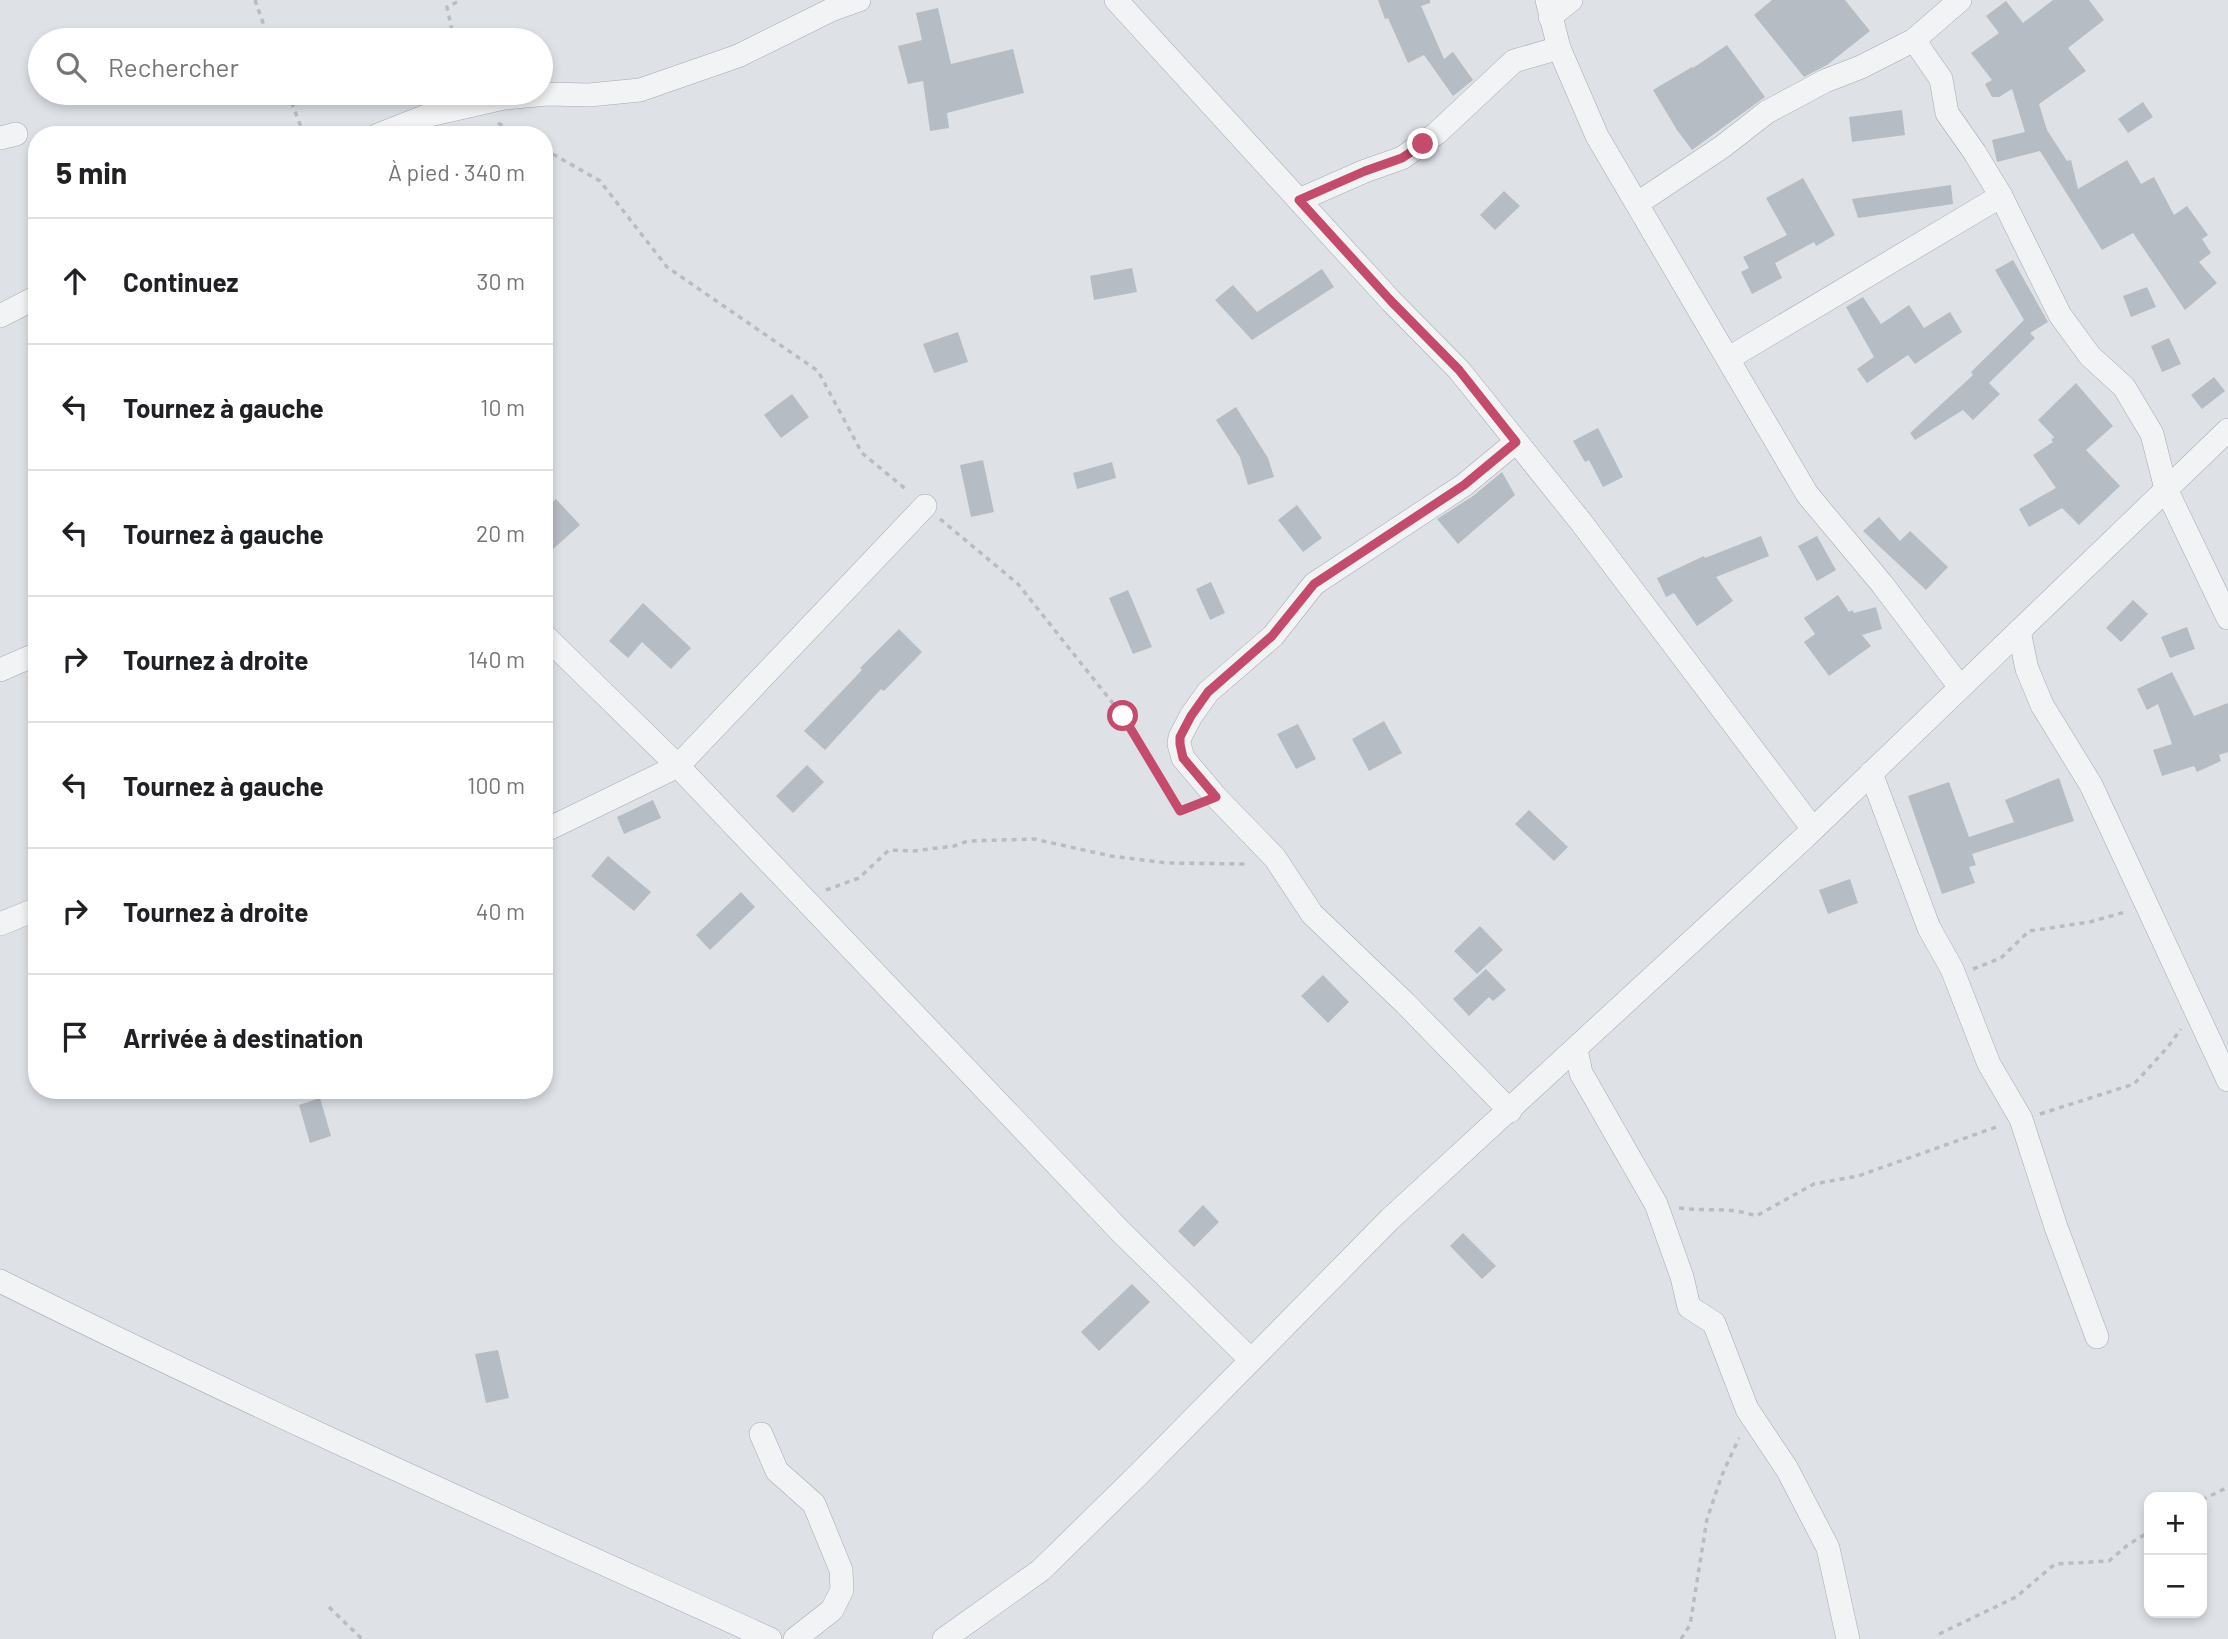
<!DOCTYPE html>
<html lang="fr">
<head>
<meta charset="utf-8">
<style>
	:root { --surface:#fff; --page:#f6f6f6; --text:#202124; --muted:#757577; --line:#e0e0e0 }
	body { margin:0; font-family:Barlow,sans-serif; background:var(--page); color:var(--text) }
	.controls { position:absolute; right:21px; bottom:21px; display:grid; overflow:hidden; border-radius:14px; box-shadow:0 4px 10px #0003 }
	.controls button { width:63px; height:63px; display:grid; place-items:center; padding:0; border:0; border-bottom:2px solid var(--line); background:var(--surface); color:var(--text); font:35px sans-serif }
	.stop { position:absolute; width:21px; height:21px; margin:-16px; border:5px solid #c44b6b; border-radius:50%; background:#fff }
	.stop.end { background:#c44b6b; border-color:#fff; box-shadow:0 2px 7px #0008 }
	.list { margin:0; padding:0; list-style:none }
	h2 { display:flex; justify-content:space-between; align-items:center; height:91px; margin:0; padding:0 28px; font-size:30px }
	h2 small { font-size:23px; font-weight:400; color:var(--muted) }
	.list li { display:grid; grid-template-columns:46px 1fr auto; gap:21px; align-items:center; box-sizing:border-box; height:126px; padding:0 28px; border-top:2px solid var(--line) }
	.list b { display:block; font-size:26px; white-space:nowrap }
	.list em { font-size:23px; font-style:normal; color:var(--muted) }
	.icon { flex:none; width:38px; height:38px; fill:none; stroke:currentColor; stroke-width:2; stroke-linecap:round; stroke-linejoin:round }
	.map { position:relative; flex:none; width:2228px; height:1639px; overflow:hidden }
	.search { position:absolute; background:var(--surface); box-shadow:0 4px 10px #0003; left:28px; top:28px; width:525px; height:77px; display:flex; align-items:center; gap:18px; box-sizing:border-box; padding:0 24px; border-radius:38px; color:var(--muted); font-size:26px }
	.panel { position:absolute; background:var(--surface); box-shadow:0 4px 10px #0003; left:28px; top:126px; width:525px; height:973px; border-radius:28px }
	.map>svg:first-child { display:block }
</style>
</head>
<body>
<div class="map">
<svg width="2228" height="1639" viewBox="0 0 2228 1639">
	<rect width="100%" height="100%" fill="#dee2e7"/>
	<!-- building -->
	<g fill="#b6bcc3">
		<path d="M1378,0h52v3l-9,3 23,53 9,-7 20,28 -20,16 -29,-41 -16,8 -20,-45 -3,1z"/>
		<path d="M1772,0h73l25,31 -43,34 -23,12 -50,-62z"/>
		<path d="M2053,0h36l15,20 -36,28 18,23 -47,33 8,26 20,31 4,-1 7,29 49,-29 14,24 13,-7 20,38 13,-9 21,29 -6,4 9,14 -12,9 18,21 -32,27 -52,-77 -31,17 -62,-99 -43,11 -5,-22 33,-8 -13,-43 -13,8h-7l-7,-13 7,-4 -21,-27 28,-20 -13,-17 20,-15 17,22z"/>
		<path d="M938,8l13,56 62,-15 11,44 -77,20 2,15 -19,3 -7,-50 -15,3 -10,-38 24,-6 -6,-27z"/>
		<path d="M1727,45l38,52 -73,53 -15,-20 -24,-40 39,-23 1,1z"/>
		<path d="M2143,102l10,15 -25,16 -10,-14z"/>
		<path d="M1902,110l3,25 -53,7 -3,-25z"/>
		<path d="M1803,178l32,57 -19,11 -2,-4 -39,21 7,15 -30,16 -11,-22 8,-4 -6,-11 44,-22 -21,-37z"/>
		<path d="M1951,185l2,19 -95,14 -6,-19z"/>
		<path d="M1504,191l16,15 -25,24 -15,-15z"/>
		<path d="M2013,260l35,62 -18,11 5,5 -46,45 11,11 -27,26 -10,-10 -48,30 -5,-7 63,-58 -2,-3 53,-52 -29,-50z"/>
		<path d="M1132,268l5,24 -43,8 -4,-24z"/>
		<path d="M1322,269l12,18 -82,53 -37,-40 18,-15 24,27z"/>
		<path d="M2147,287l9,20 -25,10 -8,-21z"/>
		<path d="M1863,297l18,27 28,-19 15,23 26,-16 12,20 -47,32 -7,-9 -41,28 -10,-14 17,-12 -28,-50z"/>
		<path d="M958,332l10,30 -34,11 -11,-29z"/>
		<path d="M2169,338l12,26 -19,8 -11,-26z"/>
		<path d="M2214,377l11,14 -23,18 -11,-14z"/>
		<path d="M2076,383l37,43 -27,24 34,36 -41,39 -17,-17 -33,19 -10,-18 37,-21 -23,-33 20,-13 -2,-2 3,-3 -16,-17z"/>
		<path d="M792,394l17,23 -28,21 -17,-23z"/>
		<path d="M1236,407l32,51 6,19 -26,8 -8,-28 -24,-37z"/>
		<path d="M1598,428l25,49 -20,10 -14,-27 -4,2 -12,-21z"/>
		<path d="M983,460l11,52 -23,5 -11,-52z"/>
		<path d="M1112,462l4,16 -39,11 -4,-16z"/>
		<path d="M1502,472l13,23 -57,49 -21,-25 36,-23z"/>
		<path d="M556,499l24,26 -36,32v-47z"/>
		<path d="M1297,505l25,33 -19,14 -25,-32z"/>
		<path d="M1879,517l21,24 10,-10 38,36 -22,23 -63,-59z"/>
		<path d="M1761,536l8,20 -53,21 17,24 -36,25 -23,-33 -8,4 -9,-19 47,-22 1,2z"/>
		<path d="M1817,536l19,34 -19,11 -19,-35z"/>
		<path d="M1211,582l14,31 -15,7 -14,-31z"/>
		<path d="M1128,590l24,57 -19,7 -24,-56z"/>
		<path d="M1838,595l11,17 3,-2 2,3 22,-6 6,22 -20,6 9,11 -42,30 -25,-34 11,-8 -11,-16z"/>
		<path d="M2133,600l15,14 -27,28 -15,-14z"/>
		<path d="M643,603l48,45 -20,21 -29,-27 -14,16 -19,-17z"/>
		<path d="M2187,627l8,22 -25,9 -9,-21z"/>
		<path d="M899,629l23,23 -38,39 -3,-2 -56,61 -21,-19 58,-61 -2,-2z"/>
		<path d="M2172,672l22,44 34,-13v49l-9,3 2,6 -24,11 -3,-6 -32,10 -9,-26 19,-6 -14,-40 -11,6 -10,-21z"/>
		<path d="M1384,721l18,32 -33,18 -17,-32z"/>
		<path d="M1298,724l18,35 -20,10 -19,-35z"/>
		<path d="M807,765l17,17 -31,31 -17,-17z"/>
		<path d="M2059,778l15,43 -102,33 4,11 -7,2 6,16 -33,11 -34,-98 41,-14 20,55 45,-15 -9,-22z"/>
		<path d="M653,800l8,18 -37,16 -7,-17z"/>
		<path d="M1529,810l39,37 -14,14 -39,-37z"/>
		<path d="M608,856l43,36 -17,19 -43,-35z"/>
		<path d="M1850,879l8,24 -30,11 -9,-24z"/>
		<path d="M741,892l14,15 -45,43 -14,-15z"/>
		<path d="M1480,926l23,24 -26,24 -23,-23z"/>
		<path d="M1486,969l20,21 -13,11 -4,-4 -20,19 -16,-17z"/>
		<path d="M1323,975l26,27 -21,21 -27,-27z"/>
		<path d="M320,1098l11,38 -21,7 -11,-38z"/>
		<path d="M1203,1205l16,17 -25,25 -16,-16z"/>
		<path d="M1463,1233l33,33 -14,13 -32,-33z"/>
		<path d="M1132,1284l18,18 -51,49 -18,-19z"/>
		<path d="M498,1350l11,48 -23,5 -11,-49z"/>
	</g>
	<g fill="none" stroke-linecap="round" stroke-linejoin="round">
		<defs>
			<g id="minor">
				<path d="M1116,0l275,301 68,69 122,152 232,307"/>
				<path d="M1547,0l12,48 38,88 210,358 75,90 78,103"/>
				<path d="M1550,17l21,-17"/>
				<path d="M1914,40l27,39 6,34 28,40 26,43 59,119 30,41 34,31 28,47 14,55 62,129"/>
				<path d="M378,135l51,-20 75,-17 43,-4 42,1 51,-5 98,-34 93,-46 28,-10"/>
				<path d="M0,138l16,-4"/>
				<path d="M1299,200l66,-29 37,-13 35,-25 77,-72 45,-13"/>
				<path d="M1638,203l84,-56 45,-35 58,-31 36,-14 53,-27 46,-40"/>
				<path d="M0,316l37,-19"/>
				<path d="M1729,358l272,-162"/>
				<path d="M2019,631l8,38 15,36 49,80 137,295"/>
				<path d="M544,635l134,131 443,466 130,128"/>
				<path d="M0,670l37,-16"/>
				<path d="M1871,773l58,155 23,41 37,95 32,55 35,108 41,110"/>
				<path d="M544,831l134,-65 247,-260"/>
				<path d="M0,924l37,-15"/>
				<path d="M1576,1049l5,24 75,131 26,73 7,30 25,16 33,86 40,60 41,79 20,91"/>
				<path d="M1510,1111l-105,-108 -93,-89 -37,-56 -59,-61 -33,-39 -4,-14 1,-7 11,-21 17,-24 65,-56 41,-52 150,-99 52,-43"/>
				<path d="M0,1281c253,126 512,241 770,358"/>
				<path d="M761,1434l16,37 37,33 27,66 1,20 -10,20 -37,29"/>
				<path d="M944,1639l97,-69 99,-97 250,-254 414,-381 424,-408"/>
			</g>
		</defs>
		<!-- minor casing -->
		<use href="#minor" stroke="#a4aab0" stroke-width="24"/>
		<!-- path -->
		<g stroke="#b9bdc1" stroke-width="3.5" stroke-dasharray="5 5" stroke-linecap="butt">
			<path d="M255,0l14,40"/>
			<path d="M454,40l-7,-33 14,-7"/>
			<path d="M288,93l16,42"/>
			<path d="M498,123l21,12"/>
			<path d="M544,149l56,32 67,86 151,104 44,82 46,38"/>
			<path d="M940,519l78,65 105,132 57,95 16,-7"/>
			<path d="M826,890l33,-12 30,-28 24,1 41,-5 14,-5 66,-2 77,17 56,7 82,1"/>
			<path d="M1973,969l28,-11 28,-27 61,-9 35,-10"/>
			<path d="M2040,1114l94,-30 33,-36 14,-19"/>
			<path d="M1679,1208c28,4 50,-2 77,8l58,-32 44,-8 141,-50"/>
			<path d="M2202,1500l26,-13"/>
			<path d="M329,1607l33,32"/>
			<path d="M1939,1634l77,-37 39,-33 54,-3 20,-17 20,-12"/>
			<path d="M1681,1639l9,-14 17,-106 15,-44 17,-37"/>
		</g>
		<!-- minor -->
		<use href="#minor" stroke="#f1f3f5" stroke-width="23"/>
	</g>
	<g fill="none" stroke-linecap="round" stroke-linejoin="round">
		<!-- route -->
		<path stroke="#c44b6b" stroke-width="9" d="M1123,716l57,95 36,-14 -33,-39 -3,-14v-7l11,-21 17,-24 64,-56 42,-52 150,-99 52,-43 -57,-72 -68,-69 -92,-101 66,-29 37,-13 21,-14"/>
	</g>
</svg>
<div class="controls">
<button>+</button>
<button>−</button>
</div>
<div class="stop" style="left:1123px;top:716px"></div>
<div class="stop end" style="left:1423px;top:144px"></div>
<div class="search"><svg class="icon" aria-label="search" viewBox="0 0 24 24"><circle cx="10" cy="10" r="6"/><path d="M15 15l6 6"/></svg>Rechercher</div>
<section class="panel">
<h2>5 min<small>À pied · 340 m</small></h2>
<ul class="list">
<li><svg class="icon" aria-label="ahead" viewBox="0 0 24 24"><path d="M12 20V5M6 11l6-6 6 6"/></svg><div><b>Continuez</b></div><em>30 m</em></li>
<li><svg class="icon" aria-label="left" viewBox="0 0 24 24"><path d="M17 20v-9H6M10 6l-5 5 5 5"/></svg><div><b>Tournez à gauche</b></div><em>10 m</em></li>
<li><svg class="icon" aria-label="left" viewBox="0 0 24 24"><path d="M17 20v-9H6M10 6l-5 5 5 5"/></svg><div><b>Tournez à gauche</b></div><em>20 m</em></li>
<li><svg class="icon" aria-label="right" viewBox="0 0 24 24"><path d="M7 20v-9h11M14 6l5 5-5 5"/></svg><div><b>Tournez à droite</b></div><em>140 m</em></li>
<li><svg class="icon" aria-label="left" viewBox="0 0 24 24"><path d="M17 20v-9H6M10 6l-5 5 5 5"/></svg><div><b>Tournez à gauche</b></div><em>100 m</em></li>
<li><svg class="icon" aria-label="right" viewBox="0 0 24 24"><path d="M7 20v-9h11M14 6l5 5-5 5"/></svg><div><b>Tournez à droite</b></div><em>40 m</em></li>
<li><svg class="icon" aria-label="arrive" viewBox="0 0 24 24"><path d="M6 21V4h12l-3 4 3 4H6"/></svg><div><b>Arrivée à destination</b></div></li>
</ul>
</section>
</div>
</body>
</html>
